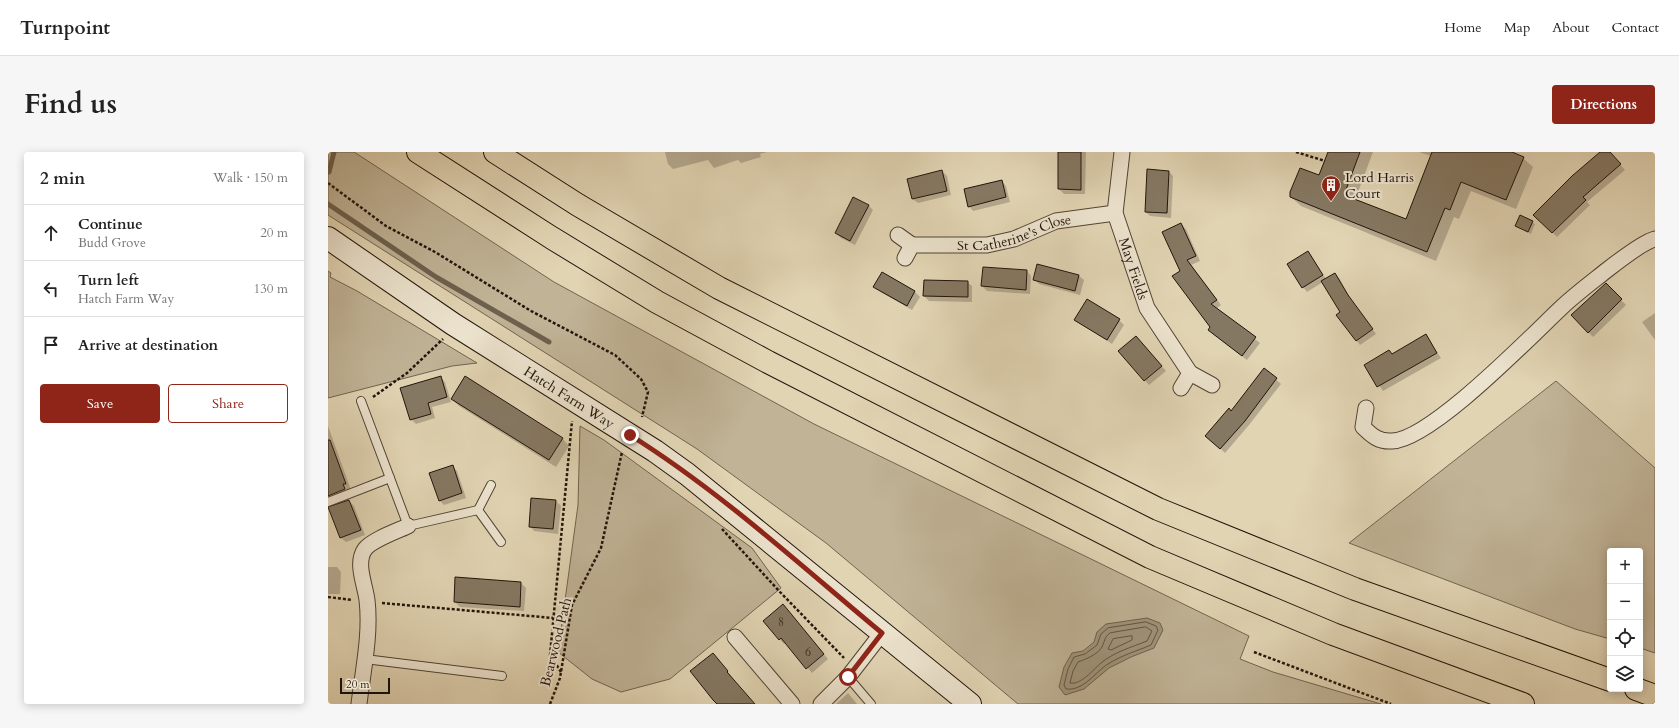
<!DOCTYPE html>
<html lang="en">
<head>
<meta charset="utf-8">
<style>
	:root { --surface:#fff; --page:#f6f6f6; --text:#222; --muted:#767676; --line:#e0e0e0; --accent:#8f2418 }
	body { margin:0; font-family:Cardo,serif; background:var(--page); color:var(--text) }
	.controls { position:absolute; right:12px; bottom:12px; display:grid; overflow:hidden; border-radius:4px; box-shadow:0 2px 10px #0003 }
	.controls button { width:36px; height:36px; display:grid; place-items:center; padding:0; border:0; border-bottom:1px solid var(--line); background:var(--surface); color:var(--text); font:20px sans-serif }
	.scale { position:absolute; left:12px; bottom:10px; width:50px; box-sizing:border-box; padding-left:4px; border:2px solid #21140b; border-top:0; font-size:11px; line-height:14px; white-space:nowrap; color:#21140b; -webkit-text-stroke:3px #ece3ce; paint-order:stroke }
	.stop { position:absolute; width:12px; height:12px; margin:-9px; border:3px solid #8f2418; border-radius:50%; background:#fff }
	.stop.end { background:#8f2418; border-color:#fff; box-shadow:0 1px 4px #0008 }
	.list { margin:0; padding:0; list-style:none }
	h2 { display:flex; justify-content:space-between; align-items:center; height:52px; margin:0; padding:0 16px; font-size:17px }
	h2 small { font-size:13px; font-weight:400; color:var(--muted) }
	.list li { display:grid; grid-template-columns:26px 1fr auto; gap:12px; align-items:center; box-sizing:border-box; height:56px; padding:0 16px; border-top:1px solid var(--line) }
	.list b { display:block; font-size:15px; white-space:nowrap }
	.list p { margin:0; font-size:13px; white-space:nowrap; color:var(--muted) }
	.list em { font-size:13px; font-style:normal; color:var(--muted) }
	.actions { display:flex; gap:8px; padding:12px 16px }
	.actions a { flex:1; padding:9px 0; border:1px solid var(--accent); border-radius:4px; text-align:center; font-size:14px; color:var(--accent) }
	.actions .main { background:var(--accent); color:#fff }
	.icon { flex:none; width:22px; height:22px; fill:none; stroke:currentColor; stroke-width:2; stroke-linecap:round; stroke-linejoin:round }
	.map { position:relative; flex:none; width:1327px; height:552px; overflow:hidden; border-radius:4px }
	header { display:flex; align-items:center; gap:24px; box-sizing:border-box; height:56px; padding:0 20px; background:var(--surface); border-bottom:1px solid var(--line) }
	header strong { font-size:19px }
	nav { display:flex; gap:22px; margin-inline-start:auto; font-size:14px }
	.intro { display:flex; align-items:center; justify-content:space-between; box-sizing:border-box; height:96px; padding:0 24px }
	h1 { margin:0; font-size:28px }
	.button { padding:10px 18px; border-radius:4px; background:var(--accent); color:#fff; font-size:14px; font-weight:700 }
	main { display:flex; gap:24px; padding:0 24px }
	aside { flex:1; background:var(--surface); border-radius:4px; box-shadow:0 2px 10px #0003 }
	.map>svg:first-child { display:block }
</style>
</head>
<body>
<header>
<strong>Turnpoint</strong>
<nav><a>Home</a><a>Map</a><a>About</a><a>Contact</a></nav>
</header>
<div class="intro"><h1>Find us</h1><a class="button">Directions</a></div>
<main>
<aside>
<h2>2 min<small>Walk · 150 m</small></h2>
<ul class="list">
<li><svg class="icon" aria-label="ahead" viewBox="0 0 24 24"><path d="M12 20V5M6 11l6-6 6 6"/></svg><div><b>Continue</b><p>Budd Grove</p></div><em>20 m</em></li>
<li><svg class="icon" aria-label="left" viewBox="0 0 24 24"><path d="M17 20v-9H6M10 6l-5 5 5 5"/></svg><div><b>Turn left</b><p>Hatch Farm Way</p></div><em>130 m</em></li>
<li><svg class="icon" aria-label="arrive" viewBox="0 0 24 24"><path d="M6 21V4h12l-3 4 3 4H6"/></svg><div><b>Arrive at destination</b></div></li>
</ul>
<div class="actions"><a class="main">Save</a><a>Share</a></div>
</aside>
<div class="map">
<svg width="1327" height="552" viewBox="0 0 1327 552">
	<rect width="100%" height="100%" fill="#e1d4b3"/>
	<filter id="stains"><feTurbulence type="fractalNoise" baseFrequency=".005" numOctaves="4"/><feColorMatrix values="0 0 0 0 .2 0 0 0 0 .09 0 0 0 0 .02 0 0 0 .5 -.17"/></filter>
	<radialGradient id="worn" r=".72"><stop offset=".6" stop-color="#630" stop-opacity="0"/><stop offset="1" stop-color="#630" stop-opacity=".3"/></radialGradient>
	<!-- green -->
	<g fill="#c0b396" stroke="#706450">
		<path d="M0,0h26l200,130 260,142 435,212 -9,23 33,13 108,32h-363l-192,-161 -129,-94 -369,-234z"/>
		<path d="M0,119l3,2 -1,4 27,14 120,72 -25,3 -124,32z"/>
		<path d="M1228,229l99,87v185l-15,-5v-97h-30v88l-35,-10 -226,-86z"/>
		<path d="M252,274l24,14 148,108 29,40 -111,91 -49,13 -29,-13 -34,-27 20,-147z"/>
	</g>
	<!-- water -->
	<path fill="#a0937a" stroke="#6d604e" d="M819,466l13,5 3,7 -9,18 -23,9 -22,11 -25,21 -19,6 -6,-8 5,-20 8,-14 11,-2 11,-9 3,-10 9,-8z"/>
	<!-- shadow -->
	<g fill="#0003">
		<path d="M337,0h102l-7,2 1,3 -20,6 -3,-3 -24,8 -6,-8 -35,9 -5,-5z"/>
		<path d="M731,0h27l-1,42h-21l-5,-5z"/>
		<path d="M1001,0h44l-18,48 52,20 24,-64 -12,-4h90l14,6 10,9 -17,42 -45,-18 -12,28 -5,-2 -18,44 -135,-55 -10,-9 28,-20z"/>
		<path d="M1273,0h8l16,18 -38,32 3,3 -33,32 -22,-22z"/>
		<path d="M614,19l5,5 4,19 -33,8 -5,-4z"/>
		<path d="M841,20l4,4 -2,42 -21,-2 -4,-4z"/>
		<path d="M674,29l4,5 4,16 -37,9 -4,-5z"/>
		<path d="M540,53l5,5 -18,35 -14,-7 -5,-5z"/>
		<path d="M1193,64l14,8 -4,10 -15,-8z"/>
		<path d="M853,72l5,5 14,32 -9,4 30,40 -5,4 44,34 -13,17 -33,-25 -33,-64z"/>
		<path d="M979,100l19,27 9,-5 4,4 13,23 24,33 -16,11 -22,-30 3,-2 -18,-31 -16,10 -4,-5z"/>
		<path d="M699,119l4,5 -1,18 -43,-3 -5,-5z"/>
		<path d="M554,121l33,19 5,5 -8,13 -33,-19 -5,-4z"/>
		<path d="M751,124l5,4 -4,15 -41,-11 -5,-5z"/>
		<path d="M639,130l5,4v16l-43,-1 -5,-5z"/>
		<path d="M1278,132l20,21 -33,32 -21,-22z"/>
		<path d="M1327,161v27l-13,-18z"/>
		<path d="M747,168h44l5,5 -12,19z"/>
		<path d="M1097,183l16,23 -58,33 -18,-26 24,-14 3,3z"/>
		<path d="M813,190l25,29 -17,14 -30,-34z"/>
		<path d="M936,217l17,15 -32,41 -24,28 -14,-13z"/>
		<path d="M112,225l5,5 6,20 -19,5 3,11 -19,6 -5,-5z"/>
		<path d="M124,247l110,39 7,8 -13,21 -97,-61z"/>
		<path d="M0,274l23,64 -23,10z"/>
		<path d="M124,314l5,5 9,27 -22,7 -4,-4z"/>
		<path d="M21,349l5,5 11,29 -19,7 -5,-4 -11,-30z"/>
		<path d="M228,349l5,5 -3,28 -24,-3 -4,-5z"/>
		<path d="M0,415h9l4,5 -1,22h-12z"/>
		<path d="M193,431l5,5 -2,23 -64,-4 -5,-5z"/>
		<path d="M459,458l41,49 -16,14 -26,-31 -2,2 -20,-22z"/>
		<path d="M385,502l19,23 -1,1 23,26h-35z"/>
		<path d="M520,541l9,11h-21z"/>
	</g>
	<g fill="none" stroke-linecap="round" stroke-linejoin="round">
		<!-- shore -->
		<g stroke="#605442" stroke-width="1">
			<path d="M818,470l10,4 2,4 -7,15c-14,6 -29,10 -43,19 -13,8 -24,27 -42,25l-2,-4 4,-16 6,-12 11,-3 12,-9 4,-11 7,-6z"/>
			<path d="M818,475l6,4 -5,10c-15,6 -33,11 -46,22 -8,7 -20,22 -31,20l3,-12 5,-9c8,-3 19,-7 24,-15 3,-6 2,-10 8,-14z"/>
			<path d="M804,484v4l-21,10 -3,-1 5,-10z"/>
		</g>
		<!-- stream -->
		<g stroke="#6d604e" stroke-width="5">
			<path d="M1,20l5,-20"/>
			<path d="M0,52l108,73 113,65"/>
		</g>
	</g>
	<!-- building -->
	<g fill="#857862" stroke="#21140b">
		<path d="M730,0h23v38l-23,-1z"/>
		<path d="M1000,0h32l-16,43 62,24 26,-67h80l12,5 -18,43 -45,-18 -11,28 -5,-2 -18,44 -137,-55v-5l10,-24 19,7z"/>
		<path d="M1272,0h10l11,12 -38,33 3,3 -34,33 -19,-18 39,-39z"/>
		<path d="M819,17l22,2 -2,42 -22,-1z"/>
		<path d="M614,18l5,21 -35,8 -5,-20z"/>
		<path d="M674,28l4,17 -38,10 -4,-18z"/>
		<path d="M525,45l16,8 -19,36 -15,-8z"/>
		<path d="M1192,63l13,6 -5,11 -13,-6z"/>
		<path d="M853,71l15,33 -9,4 30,40 -6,4 45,33 -14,19 -34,-26 2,-3 -38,-51 8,-5 -18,-39z"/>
		<path d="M980,99l15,24 -21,13 -15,-24z"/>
		<path d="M709,112l42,11 -4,16 -42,-11z"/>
		<path d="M655,115l44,3 -1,20 -45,-4z"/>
		<path d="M554,120l33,19 -8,15 -34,-19z"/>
		<path d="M1007,121l13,22 25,34 -17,12 -20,-26 4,-3 -19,-31z"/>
		<path d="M596,128l44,1v16l-45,-1z"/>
		<path d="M1278,131l16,16 -34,34 -17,-18z"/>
		<path d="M759,147l33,20 -13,21 -33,-20z"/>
		<path d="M1098,182l11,19 -60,34 -13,-22 25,-15 3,4z"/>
		<path d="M808,184l26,30 -18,15 -26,-30z"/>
		<path d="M936,216l13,10 -32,43 -25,28 -15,-13 24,-28 2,3z"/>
		<path d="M113,224l6,21 -19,6 3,11 -21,6 -10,-32z"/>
		<path d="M137,224l98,62 -14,22 -98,-61z"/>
		<path d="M0,288h2l16,44h-3l2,5 -17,7z"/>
		<path d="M125,313l9,28 -23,8 -10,-28z"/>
		<path d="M203,346l25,2 -3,29 -24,-2z"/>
		<path d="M21,348l12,30 -21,8 -12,-31z"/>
		<path d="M127,425l66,5 -1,25 -66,-5z"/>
		<path d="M455,452l41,50 -18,15 -25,-31 -2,2 -16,-19z"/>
		<path d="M385,501l15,18 -1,1 28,32h-38l-4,-4 -23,-29z"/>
	</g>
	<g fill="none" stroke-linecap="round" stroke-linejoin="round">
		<defs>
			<g id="lane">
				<path d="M33,249l47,125 70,-16 23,32"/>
				<path d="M0,350l62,-24"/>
				<path d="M150,358l13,-25"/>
				<path d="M37,507l137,17"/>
				<path d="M520,525l23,27"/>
			</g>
			<g id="street">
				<path id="s1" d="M794,0l-7,61 32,95 43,65 -9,15"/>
				<path d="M570,83l14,10"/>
				<path id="s2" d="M577,106l7,-13h75l27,-6 42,-18 59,-8"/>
				<path d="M862,221l22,12"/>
				<path d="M1038,256l-3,19c9,9 16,15 29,14 39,-1 139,-105 170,-134 14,-13 30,-25 45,-37 9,-7 38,-29 48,-31"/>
				<path d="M407,485l57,67"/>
				<path d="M31,552c4,-34 12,-70 8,-104 -2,-16 -12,-37 -2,-51 7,-9 32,-18 43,-23"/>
				<path d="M493,552l27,-27 34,-44"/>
			</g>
			<g id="secondary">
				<path id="s3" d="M0,86l125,86 202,127 32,23 283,230"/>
			</g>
			<g id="highway">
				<path d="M90,0l134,86 105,64 111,60 382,195 183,77 190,70"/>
				<path d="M167,0l83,53 141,83 439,221 197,80 255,91"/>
				<path d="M1308,537l19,7"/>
			</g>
		</defs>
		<!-- lane casing -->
		<use href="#lane" stroke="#514435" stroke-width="10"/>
		<!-- street casing -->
		<use href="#street" stroke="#514435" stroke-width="17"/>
		<!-- secondary casing -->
		<use href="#secondary" stroke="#21140b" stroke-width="24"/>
		<!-- highway casing -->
		<use href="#highway" stroke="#21140b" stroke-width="24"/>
		<!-- path -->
		<g stroke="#21140b" stroke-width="2.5" stroke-dasharray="3 2" stroke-linecap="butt">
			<path d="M968,0l29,9"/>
			<path d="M0,31l58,43 49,26 96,59 84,44 26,24 7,13 -6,25"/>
			<path d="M45,245l34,-24 36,-34"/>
			<path d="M394,377l58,63 64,66"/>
			<path d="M0,445l24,3"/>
			<path d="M54,451l171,15"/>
			<path d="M926,500l137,52"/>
			<path d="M233,520l-11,-17 22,-234"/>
			<path d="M222,552l10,-26 12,-73 29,-57 21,-96"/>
		</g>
		<!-- lane -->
		<use href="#lane" stroke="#ece3ce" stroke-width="8"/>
		<!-- street -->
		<use href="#street" stroke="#ece3ce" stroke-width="15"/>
		<!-- secondary -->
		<use href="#secondary" stroke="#ece3ce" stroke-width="22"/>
		<!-- highway -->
		<use href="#highway" stroke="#e1d4b3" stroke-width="22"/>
	</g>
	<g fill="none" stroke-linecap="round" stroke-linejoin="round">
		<!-- route -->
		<path stroke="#8f2418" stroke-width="5" d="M302,283c91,57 170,130 252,198l-34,44"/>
	</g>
	<!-- icons -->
	<defs>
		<symbol id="building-pin" viewBox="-11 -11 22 30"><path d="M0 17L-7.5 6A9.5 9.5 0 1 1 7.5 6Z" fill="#8f2418" stroke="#ece3ce"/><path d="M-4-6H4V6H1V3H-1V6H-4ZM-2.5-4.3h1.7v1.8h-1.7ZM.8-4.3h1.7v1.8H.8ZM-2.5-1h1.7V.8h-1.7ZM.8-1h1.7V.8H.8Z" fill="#fff"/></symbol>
	</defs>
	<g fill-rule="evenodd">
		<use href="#building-pin" x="992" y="22" width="22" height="30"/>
	</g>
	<g text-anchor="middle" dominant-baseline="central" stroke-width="4" stroke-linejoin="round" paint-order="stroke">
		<!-- number labels -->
		<g font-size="12" fill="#3a2d21">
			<text x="453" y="470">8</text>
			<text x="480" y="500">6</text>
		</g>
		<!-- poi labels -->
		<g font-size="14" fill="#21140b" stroke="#ece3ce" text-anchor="start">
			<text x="1017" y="25">Lord Harris<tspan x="1017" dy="16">Court</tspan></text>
		</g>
		<!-- street labels -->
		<g font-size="14" fill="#21140b" stroke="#ece3ce">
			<text stroke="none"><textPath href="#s2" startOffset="119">St Catherine's Close</textPath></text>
			<text stroke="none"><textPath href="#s1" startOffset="120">May Fields</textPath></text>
			<text stroke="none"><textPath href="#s3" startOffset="289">Hatch Farm Way</textPath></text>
			<text transform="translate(228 490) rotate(-76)">Bearwood Path</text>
		</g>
	</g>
	<rect width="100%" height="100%" filter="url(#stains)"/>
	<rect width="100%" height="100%" fill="url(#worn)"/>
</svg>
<div class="controls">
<button>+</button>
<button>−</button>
<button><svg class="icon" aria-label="locate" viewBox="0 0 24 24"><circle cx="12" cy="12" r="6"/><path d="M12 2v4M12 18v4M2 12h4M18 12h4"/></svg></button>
<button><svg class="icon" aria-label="layers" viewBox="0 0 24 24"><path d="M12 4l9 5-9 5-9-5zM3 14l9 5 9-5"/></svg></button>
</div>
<div class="scale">20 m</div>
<div class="stop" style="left:520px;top:525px"></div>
<div class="stop end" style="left:302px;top:283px"></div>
</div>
</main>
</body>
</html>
